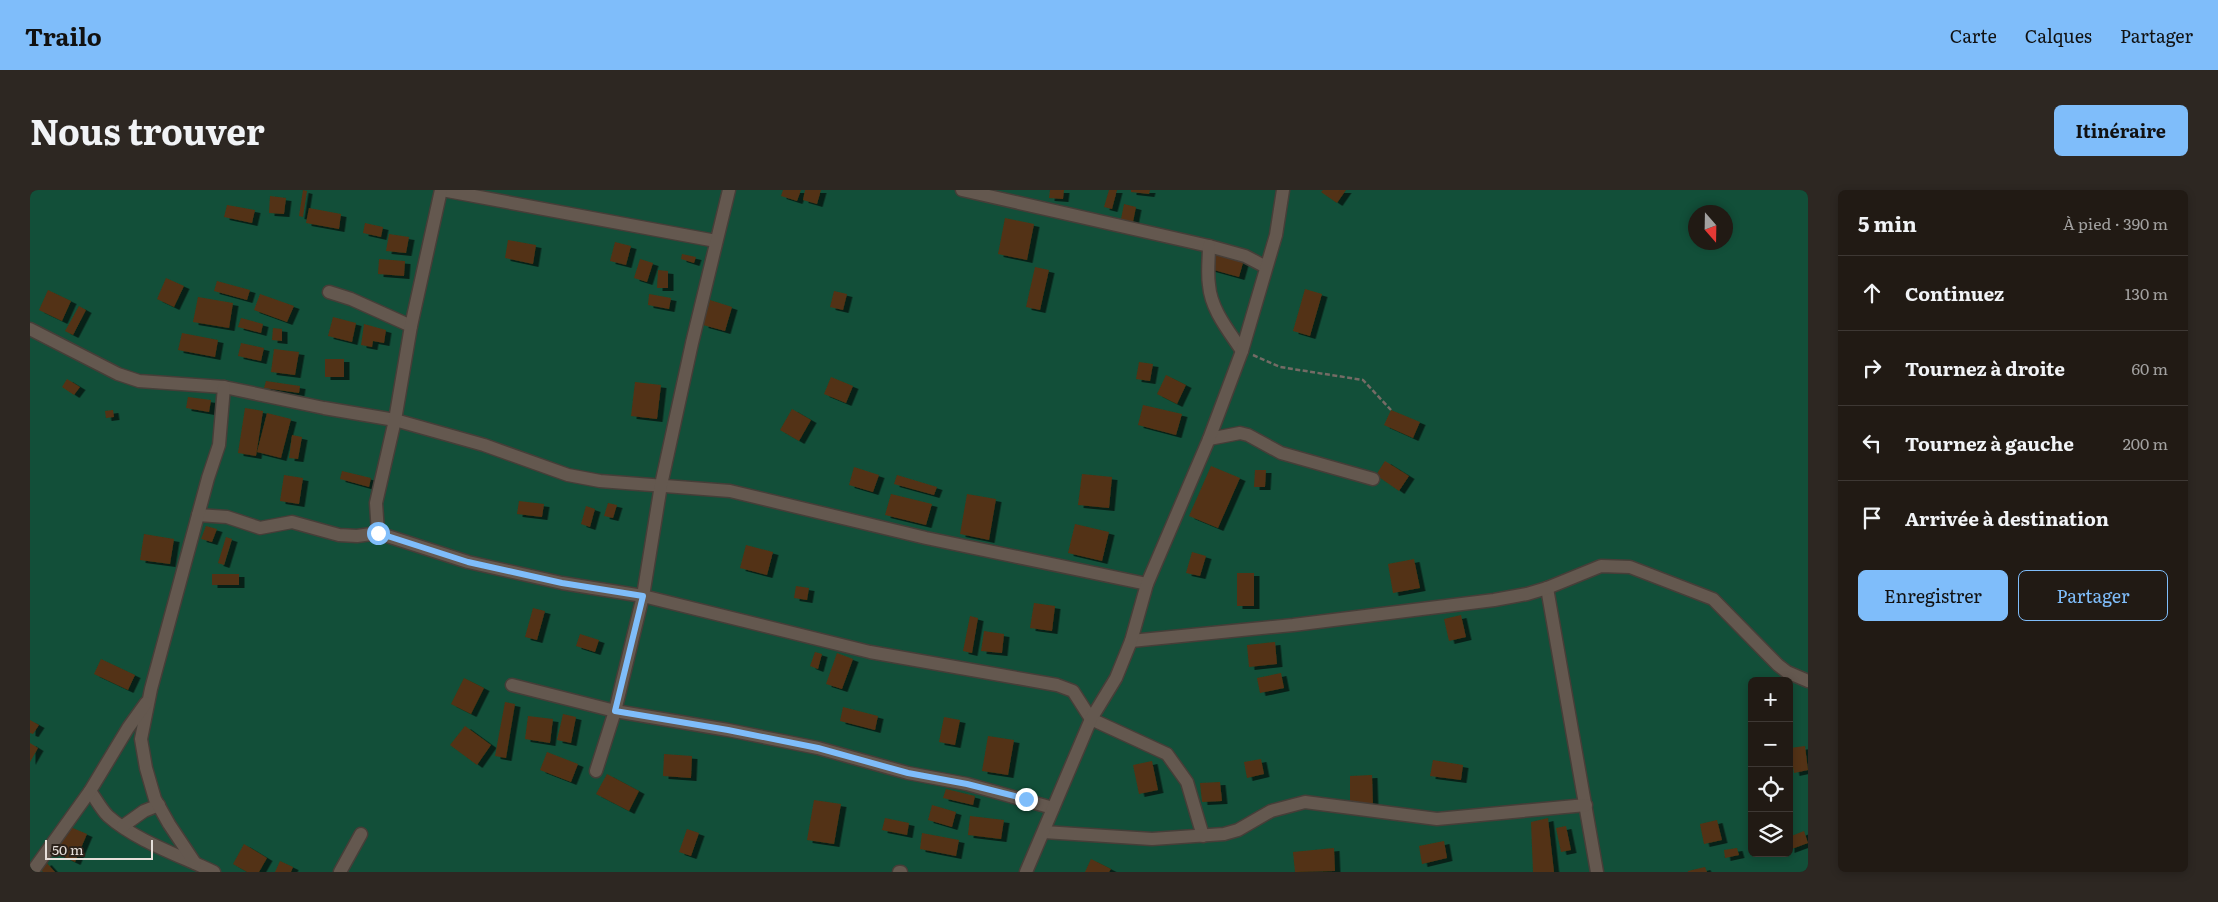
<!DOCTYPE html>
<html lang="fr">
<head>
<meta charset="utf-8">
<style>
	:root { --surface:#211a14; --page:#2d2722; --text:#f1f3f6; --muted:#a2a1a0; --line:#3e3834; --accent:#7fbdfa }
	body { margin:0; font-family:Literata,serif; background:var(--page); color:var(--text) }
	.controls { position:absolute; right:15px; bottom:15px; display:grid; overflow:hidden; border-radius:8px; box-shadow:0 2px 8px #0003 }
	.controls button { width:45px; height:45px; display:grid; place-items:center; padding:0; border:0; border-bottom:1px solid var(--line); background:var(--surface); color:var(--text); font:25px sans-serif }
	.compass { position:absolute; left:1658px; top:15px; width:45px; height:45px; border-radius:50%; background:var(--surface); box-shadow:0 2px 8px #0003; rotate:160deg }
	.scale { position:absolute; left:15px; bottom:12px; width:108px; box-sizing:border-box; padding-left:5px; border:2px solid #e6dfda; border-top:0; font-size:14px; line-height:18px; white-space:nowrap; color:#e6dfda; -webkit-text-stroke:4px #2c221a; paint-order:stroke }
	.stop { position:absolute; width:15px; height:15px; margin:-11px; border:4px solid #7fbdfa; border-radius:50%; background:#fff }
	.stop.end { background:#7fbdfa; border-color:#fff; box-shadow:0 1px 5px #0008 }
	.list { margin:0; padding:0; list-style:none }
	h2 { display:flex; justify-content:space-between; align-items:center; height:65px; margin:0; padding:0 20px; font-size:21px }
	h2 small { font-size:16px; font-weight:400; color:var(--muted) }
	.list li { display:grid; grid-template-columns:32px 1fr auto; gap:15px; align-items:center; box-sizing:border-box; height:75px; padding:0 20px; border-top:1px solid var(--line) }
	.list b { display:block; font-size:19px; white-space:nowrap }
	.list em { font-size:16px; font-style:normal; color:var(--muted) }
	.actions { display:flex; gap:10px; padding:15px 20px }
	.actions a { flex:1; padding:11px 0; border:1px solid var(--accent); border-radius:8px; text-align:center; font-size:18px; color:var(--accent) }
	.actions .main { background:var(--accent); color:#111 }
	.icon { flex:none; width:28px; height:28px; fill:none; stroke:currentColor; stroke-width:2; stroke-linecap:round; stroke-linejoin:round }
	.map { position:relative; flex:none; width:1778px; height:682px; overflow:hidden; border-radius:8px }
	header { display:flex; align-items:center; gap:30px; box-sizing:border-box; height:70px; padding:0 25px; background:var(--accent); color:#111 }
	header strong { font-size:24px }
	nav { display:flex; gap:28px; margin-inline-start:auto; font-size:18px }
	.intro { display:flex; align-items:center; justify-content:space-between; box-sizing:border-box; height:120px; padding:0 30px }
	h1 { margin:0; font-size:35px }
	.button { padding:12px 22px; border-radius:8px; background:var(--accent); color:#111; font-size:18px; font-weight:700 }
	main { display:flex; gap:30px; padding:0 30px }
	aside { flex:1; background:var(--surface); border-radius:8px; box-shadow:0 2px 8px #0003 }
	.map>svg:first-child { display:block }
</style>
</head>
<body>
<header>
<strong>Trailo</strong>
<nav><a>Carte</a><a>Calques</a><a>Partager</a></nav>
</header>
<div class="intro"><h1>Nous trouver</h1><a class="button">Itinéraire</a></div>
<main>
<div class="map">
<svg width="1778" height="682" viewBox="0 0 1778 682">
	<defs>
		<filter id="shadow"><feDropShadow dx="5.5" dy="3" stdDeviation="0" flood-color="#0009"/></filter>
	</defs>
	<rect width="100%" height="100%" fill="#2c221a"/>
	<!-- green -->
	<path fill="#124f39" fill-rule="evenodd" d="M0,0h1778v682h-1778zM1666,22h30v30h-30zM1722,491h37v172h-37z"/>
	<!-- building -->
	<g fill="#533313" filter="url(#shadow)">
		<path d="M273,0l4,1 -4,26 -4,-1z"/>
		<path d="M753,0h18l-4,11 -16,-5z"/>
		<path d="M775,0h16l-4,14 -14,-4z"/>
		<path d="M1020,0h14l-1,9 -14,-1z"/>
		<path d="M1079,0h8l-5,19 -8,-2z"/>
		<path d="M1101,0h19l-1,4 -18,-2z"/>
		<path d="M1293,0h23l-9,13 -16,-11z"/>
		<path d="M240,6l16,2 -2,16 -15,-1z"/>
		<path d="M1094,14l12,3 -3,15 -12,-3z"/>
		<path d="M197,15l28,5 -3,13 -28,-6z"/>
		<path d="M279,18l32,6 -2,15 -33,-6z"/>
		<path d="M975,28l29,6 -7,36 -29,-6z"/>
		<path d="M335,33l18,4 -2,10 -18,-4z"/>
		<path d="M359,44l20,3 -3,16 -20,-2z"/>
		<path d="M478,50l28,5 -3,19 -28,-6z"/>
		<path d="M585,52l16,4 -5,19 -16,-4z"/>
		<path d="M1179,56l36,10 -6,21 -36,-10z"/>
		<path d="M652,64l14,3 -2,6 -13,-4z"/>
		<path d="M349,69l26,2 -1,15 -26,-2z"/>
		<path d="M610,69l13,4 -6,19 -13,-4z"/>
		<path d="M1005,77l14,3 -9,40 -14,-3z"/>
		<path d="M628,80l10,1v17h-11z"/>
		<path d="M136,88l18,8 -10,21 -17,-8z"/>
		<path d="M187,91l33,9 -3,10 -33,-9z"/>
		<path d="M1275,99l17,5 -12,42 -17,-5z"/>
		<path d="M18,100l23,11 -9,20 -23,-11z"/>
		<path d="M804,101l13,3 -4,16 -13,-3z"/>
		<path d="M230,104l34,12 -7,16 -33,-12z"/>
		<path d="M619,104l22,4 -2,11 -21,-4z"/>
		<path d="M168,107l35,6 -4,25 -36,-6z"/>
		<path d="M680,110l22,7 -7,24 -22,-6z"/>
		<path d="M49,116l7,4 -13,25 -8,-4z"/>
		<path d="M303,127l23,6 -4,19 -24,-6z"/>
		<path d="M211,128l22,6 -2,9 -23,-6z"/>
		<path d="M334,134l22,6 -2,13 -11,-2 -1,6 -11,-2z"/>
		<path d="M243,138l9,1v12l-10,-1z"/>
		<path d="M152,143l36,7 -3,17 -37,-7z"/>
		<path d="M211,153l23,5 -3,13 -23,-5z"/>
		<path d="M244,159l25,3 -4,23 -24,-3z"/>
		<rect x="295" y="169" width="19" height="18"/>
		<path d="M1109,172l14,2 -3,17 -14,-2z"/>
		<path d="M1136,185l20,10 -9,19 -20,-10z"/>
		<path d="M801,187l22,9 -7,17 -22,-9z"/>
		<path d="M37,189l13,8 -6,8 -12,-8z"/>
		<path d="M236,191l34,5 -1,7 -35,-5z"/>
		<path d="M605,192l26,3 -4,34 -26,-3z"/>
		<path d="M158,207l23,3 -2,12 -23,-4z"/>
		<path d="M1113,215l39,9 -6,21 -38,-10z"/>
		<path d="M215,218l18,3 -7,45 -18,-3z"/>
		<path d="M762,219l19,11 -12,21 -19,-11z"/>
		<path d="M83,220l1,7 -8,1 -1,-7z"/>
		<path d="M1361,220l29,12 -7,16 -29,-13z"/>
		<path d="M237,223l24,6 -10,39 -24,-6z"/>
		<path d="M262,245l10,2 -4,22 -9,-1z"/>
		<path d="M1355,271l24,15 -10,15 -23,-16z"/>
		<path d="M1181,276l29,12 -22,50 -29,-12z"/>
		<path d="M824,277l25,8 -6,17 -24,-7z"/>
		<path d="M1225,280h11l-1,17h-11z"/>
		<path d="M312,281l29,7 -2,9 -29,-8z"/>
		<path d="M1052,284l30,3 -3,31 -31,-3z"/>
		<path d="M254,285l19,3 -4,26 -19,-3z"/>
		<path d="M867,285l40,12 -3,8 -40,-11z"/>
		<path d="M861,304l41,10 -6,21 -41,-10z"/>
		<path d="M937,304l29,5 -7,41 -29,-6z"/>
		<path d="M489,311l25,3 -2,13 -25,-3z"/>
		<path d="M578,313l9,2 -4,13 -9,-2z"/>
		<path d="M556,316l9,3 -5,18 -9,-3z"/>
		<path d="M1045,334l34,8 -7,29 -34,-8z"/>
		<path d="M176,336l11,3 -5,13 -11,-3z"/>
		<path d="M114,344l30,5 -4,25 -30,-4z"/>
		<path d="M196,347l6,2 -8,26 -6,-2z"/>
		<path d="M716,355l27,7 -6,23 -27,-7z"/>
		<path d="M1162,362l14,4 -6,20 -14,-3z"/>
		<path d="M1384,369l6,29 -27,5 -5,-29z"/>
		<rect x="1207" y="383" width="17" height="33"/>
		<rect x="182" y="384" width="27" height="11"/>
		<path d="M766,396l13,2 -2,12 -13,-2z"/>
		<path d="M1004,413l21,3 -3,25 -22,-3z"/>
		<path d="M503,418l12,3 -8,29 -12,-3z"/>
		<path d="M1431,425l5,22 -17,4 -5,-22z"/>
		<path d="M940,426l8,2 -6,35 -9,-2z"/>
		<path d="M954,441l20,3 -2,19 -21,-2z"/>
		<path d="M550,444l19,6 -4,12 -19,-6z"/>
		<path d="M1245,452l2,22 -28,3 -2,-22z"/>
		<path d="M785,462l7,2 -4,15 -8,-3z"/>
		<path d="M807,463l16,6 -11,30 -16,-5z"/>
		<path d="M71,469l34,16 -7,15 -34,-16z"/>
		<path d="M1251,483l3,15 -24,5 -3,-15z"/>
		<path d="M434,488l20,10 -13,26 -20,-10z"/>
		<path d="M475,512l10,2 -9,54 -11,-2z"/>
		<path d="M813,517l35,9 -3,14 -35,-9z"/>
		<path d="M533,524l13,3 -5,26 -14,-3z"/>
		<path d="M498,526l25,3 -3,24 -25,-4z"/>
		<path d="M914,527l16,3 -5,25 -16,-3z"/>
		<path d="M0,530l9,5 -6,9 -3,-1z"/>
		<path d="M435,536l26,19 -14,20 -27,-20z"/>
		<path d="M958,546l26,4 -6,35 -26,-4z"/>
		<path d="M0,553l8,5 -8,14z"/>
		<path d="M1775,556l3,24 -14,3 -4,-25z"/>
		<path d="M517,562l31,12 -7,18 -31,-12z"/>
		<path d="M634,564l28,2 -1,22 -28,-2z"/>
		<path d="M1231,569l3,15 -17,4 -3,-16z"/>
		<path d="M1403,570l30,5 -2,15 -31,-4z"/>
		<path d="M1122,571l6,29 -19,4 -6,-29z"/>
		<path d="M577,584l32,17 -10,20 -33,-17z"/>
		<path d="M1342,585l1,32 -23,1v-32z"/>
		<path d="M1190,592l2,19 -20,1 -2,-19z"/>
		<path d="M916,599l29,7 -2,9 -30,-7z"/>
		<path d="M784,610l27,4 -7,40 -27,-4z"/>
		<path d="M902,615l24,7 -4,15 -24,-7z"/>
		<path d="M940,626l34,4 -3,19 -33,-4z"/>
		<path d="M855,628l24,5 -2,12 -25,-5z"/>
		<path d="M1518,628l6,54h-21l-2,-50z"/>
		<path d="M1687,630l5,20 -18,4 -4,-20z"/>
		<path d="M38,636l19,8 -12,28 -19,-9z"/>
		<path d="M1536,636l5,24 -10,2 -5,-24z"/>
		<path d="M657,639l12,4 -8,23 -12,-4z"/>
		<path d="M1774,641l4,12 -19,7v-13z"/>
		<path d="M892,643l37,7 -3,16 -36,-7z"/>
		<path d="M1414,651l3,17 -25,6 -3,-18z"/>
		<path d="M214,654l23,14 -8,14h-12l-14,-8z"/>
		<path d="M1304,658l1,23 -40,1 -2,-20z"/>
		<path d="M1707,658l2,7 -14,3 -1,-8z"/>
		<path d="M1061,669l20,10 -2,3h-24z"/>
		<path d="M250,671l13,6 -2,5h-16z"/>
		<path d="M16,672l9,10h-12l-4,-4z"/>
		<path d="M1675,677l2,5h-19v-1z"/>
	</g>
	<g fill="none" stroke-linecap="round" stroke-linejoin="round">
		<defs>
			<g id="minor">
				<path d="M412,0l274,51"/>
				<path d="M932,0l247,56 36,10 21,11"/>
				<path d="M1179,56c0,13 -2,26 0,39 2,25 20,46 33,66"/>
				<path d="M299,102l22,7 60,27"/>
				<path d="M0,139l88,45 21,7 85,6 100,21 71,12 89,25 84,30 32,6 130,10 196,47 221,46"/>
				<path d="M1179,249l31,-6 8,2 33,18 92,26"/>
				<path d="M168,325l29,2 33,11 32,-6 47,13 18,1 21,-3 90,29 94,21 81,13 227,56 187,33 16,6 18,28 76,35 20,28 16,54"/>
				<path d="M348,343l-2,-30 19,-83 16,-94 30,-136"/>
				<path d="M1517,398l50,284"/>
				<path d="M1101,451l162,-16 201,-25 33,-6 20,-6 54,-22 29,1 83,32 65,66 9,7 21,9"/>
				<path d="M482,495l103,26 113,19 90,18 90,25 59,11 86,24"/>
				<path d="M566,581l19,-60 28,-115 18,-111 31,-142 37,-153"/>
				<path d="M60,601c6,8 11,18 18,25 28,25 73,40 106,56"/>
				<path d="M93,636l21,-15 15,-6"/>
				<path d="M1014,642l108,7 72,-5 14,-4 33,-19 34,-9 132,17 149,-14"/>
				<path d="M165,673l-26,-39 -14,-25 -9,-31 -5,-29 10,-50 57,-211 11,-33 5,-58"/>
				<path d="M2,682l58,-81 38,-63 18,-25"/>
				<path d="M310,682l21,-38"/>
				<path d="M869,682h2"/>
				<path d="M996,682l65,-153 25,-41 15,-37 16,-57 62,-145 33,-88 34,-116 7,-45"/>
			</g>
		</defs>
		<!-- minor casing -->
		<use href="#minor" stroke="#463e38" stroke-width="15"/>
		<!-- path -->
		<path stroke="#746b65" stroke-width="2.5" stroke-dasharray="5 2.5" stroke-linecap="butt" d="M1223,165l27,12 83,13 28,30"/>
		<!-- minor -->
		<use href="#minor" stroke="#64584f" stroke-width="12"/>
	</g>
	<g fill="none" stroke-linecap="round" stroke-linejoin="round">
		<!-- route -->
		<path stroke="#7fbdfa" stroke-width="6" d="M348,343l90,29 94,21 81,13 -28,115 113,19 90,18 90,25 59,11 59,15"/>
	</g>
</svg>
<div class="controls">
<button>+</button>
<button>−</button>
<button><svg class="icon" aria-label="locate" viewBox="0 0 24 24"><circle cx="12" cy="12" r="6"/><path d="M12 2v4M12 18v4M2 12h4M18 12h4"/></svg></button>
<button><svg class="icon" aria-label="layers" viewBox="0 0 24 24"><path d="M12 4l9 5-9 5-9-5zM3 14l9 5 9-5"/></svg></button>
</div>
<svg class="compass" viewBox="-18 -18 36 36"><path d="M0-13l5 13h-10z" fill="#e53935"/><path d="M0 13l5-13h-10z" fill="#a2a1a0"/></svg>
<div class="scale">50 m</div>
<div class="stop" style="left:348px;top:343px"></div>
<div class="stop end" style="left:996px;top:609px"></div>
</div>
<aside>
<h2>5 min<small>À pied · 390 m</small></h2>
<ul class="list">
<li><svg class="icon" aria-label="ahead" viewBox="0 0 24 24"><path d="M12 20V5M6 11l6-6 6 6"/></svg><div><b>Continuez</b></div><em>130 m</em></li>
<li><svg class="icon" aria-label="right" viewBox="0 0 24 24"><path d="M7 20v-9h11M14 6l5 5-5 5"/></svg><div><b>Tournez à droite</b></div><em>60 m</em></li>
<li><svg class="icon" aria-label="left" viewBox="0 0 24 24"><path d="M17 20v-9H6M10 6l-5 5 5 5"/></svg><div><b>Tournez à gauche</b></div><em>200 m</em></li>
<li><svg class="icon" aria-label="arrive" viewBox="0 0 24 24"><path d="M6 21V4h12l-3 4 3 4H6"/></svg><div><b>Arrivée à destination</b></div></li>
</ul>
<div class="actions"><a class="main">Enregistrer</a><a>Partager</a></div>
</aside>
</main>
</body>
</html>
